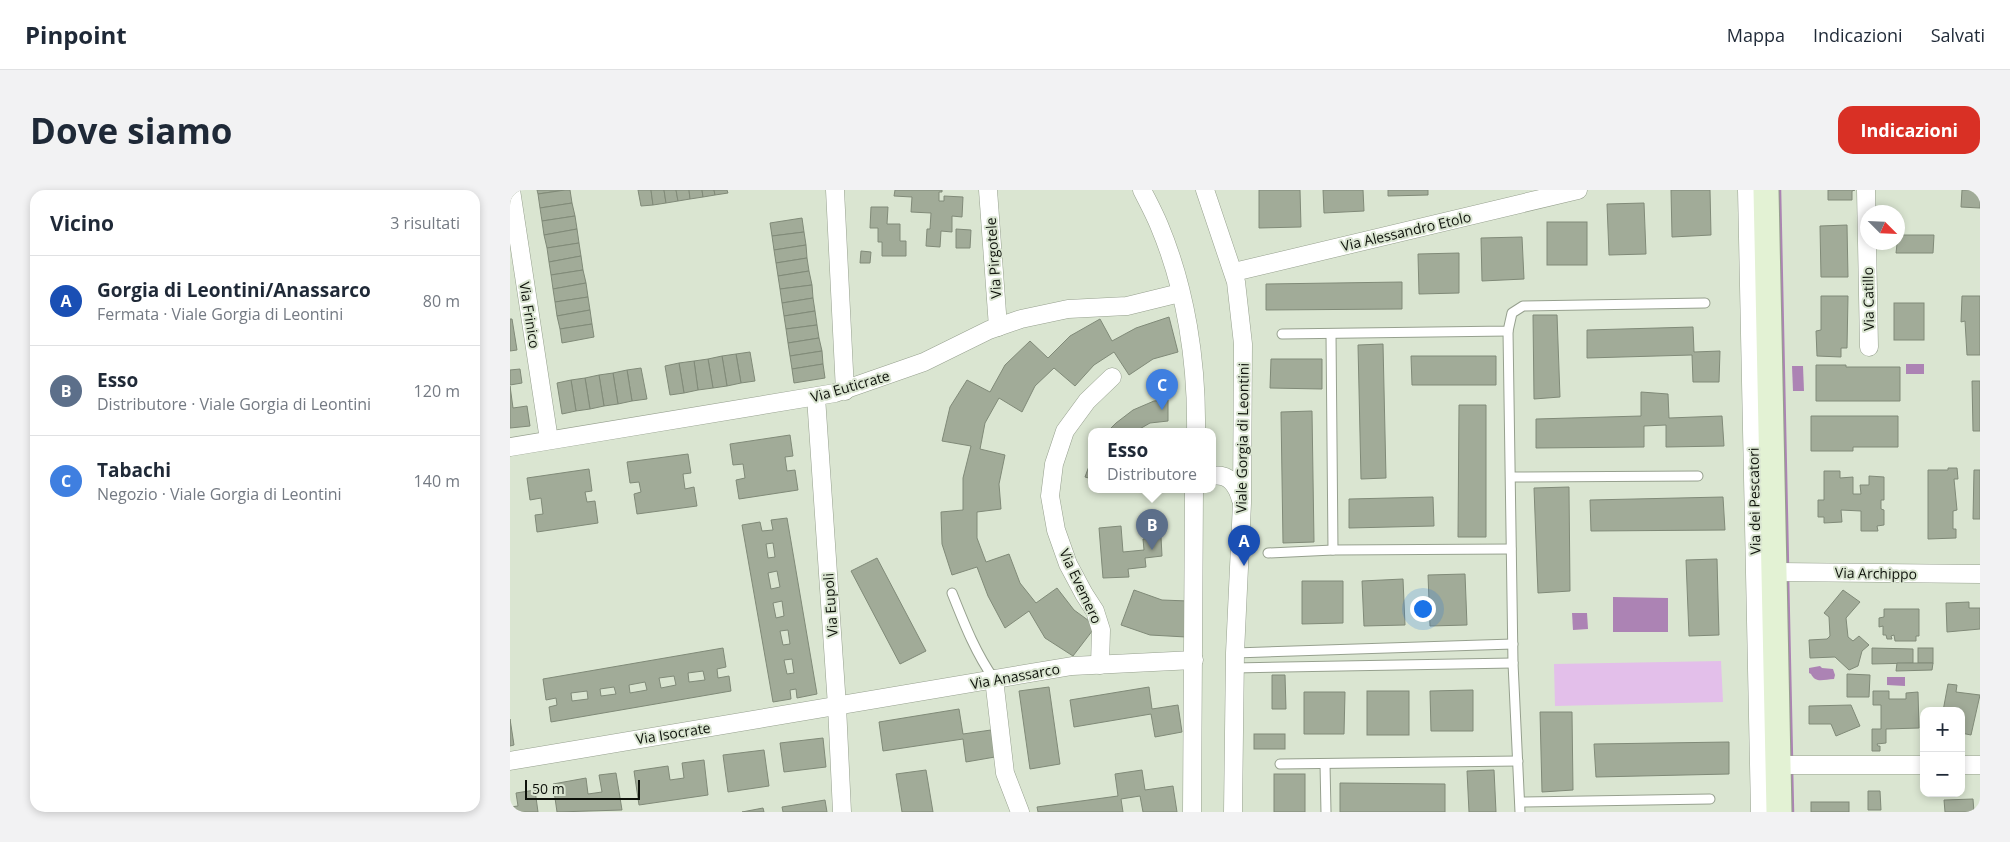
<!DOCTYPE html>
<html lang="it">
<head>
<meta charset="utf-8">
<style>
	:root { --surface:#fff; --page:#f2f2f3; --text:#1f2937; --muted:#747a83; --line:#e0e1e3; --accent:#d93025 }
	body { margin:0; font-family:"Open Sans",sans-serif; background:var(--page); color:var(--text) }
	.controls { position:absolute; right:15px; bottom:15px; display:grid; overflow:hidden; border-radius:10px; box-shadow:0 2px 8px #0003 }
	.controls button { width:45px; height:45px; display:grid; place-items:center; padding:0; border:0; border-bottom:1px solid var(--line); background:var(--surface); color:var(--text); font:25px sans-serif }
	.compass { position:absolute; left:1350px; top:15px; width:45px; height:45px; border-radius:50%; background:var(--surface); box-shadow:0 2px 8px #0003; rotate:114deg }
	.scale { position:absolute; left:15px; bottom:12px; width:115px; box-sizing:border-box; padding-left:5px; border:2px solid #0e120b; border-top:0; font-size:14px; line-height:18px; white-space:nowrap; color:#0e120b; -webkit-text-stroke:4px #dae5d1; paint-order:stroke }
	.you { position:absolute; left:912px; top:418px; width:18px; height:18px; margin:-12px; border:4px solid #fff; border-radius:50%; background:#1a73e8; box-shadow:0 0 0 8px #1a73e833 }
	.badge { display:grid; place-items:center; width:32px; height:32px; border-radius:50%; background:var(--accent); color:#fff; font-size:16px; font-weight:700 }
	.pin { position:absolute; translate:-50% -41px; filter:drop-shadow(0 1px 2px #0008) }
	.pin::after { content:''; position:absolute; top:26px; width:18px; height:15px; background:inherit; clip-path:polygon(0 0,100% 0,50% 100%) }
	.popup { position:absolute; left:578px; top:238px; width:128px; height:65px; box-sizing:border-box; display:grid; place-content:center; border-radius:10px; background:var(--surface); filter:drop-shadow(0 1px 4px #0005); font-size:16px; white-space:nowrap; color:var(--muted) }
	.popup b { font-size:19px; color:var(--text) }
	.popup::after { content:''; position:absolute; left:50%; top:100%; margin-left:-10px; border:10px solid transparent; border-top-color:var(--surface) }
	.list { margin:0; padding:0; list-style:none }
	h2 { display:flex; justify-content:space-between; align-items:center; height:65px; margin:0; padding:0 20px; font-size:21px }
	h2 small { font-size:16px; font-weight:400; color:var(--muted) }
	.list li { display:grid; grid-template-columns:32px 1fr auto; gap:15px; align-items:center; box-sizing:border-box; height:90px; padding:0 20px; border-top:1px solid var(--line) }
	.list b { display:block; font-size:19px; white-space:nowrap }
	.list p { margin:0; font-size:16px; white-space:nowrap; color:var(--muted) }
	.list em { font-size:16px; font-style:normal; color:var(--muted) }
	.map { position:relative; flex:none; width:1470px; height:622px; overflow:hidden; border-radius:15px }
	header { display:flex; align-items:center; gap:30px; box-sizing:border-box; height:70px; padding:0 25px; background:var(--surface); border-bottom:1px solid var(--line) }
	header strong { font-size:24px }
	nav { display:flex; gap:28px; margin-inline-start:auto; font-size:18px }
	.intro { display:flex; align-items:center; justify-content:space-between; box-sizing:border-box; height:120px; padding:0 30px }
	h1 { margin:0; font-size:35px }
	.button { padding:12px 22px; border-radius:15px; background:var(--accent); color:#fff; font-size:18px; font-weight:700 }
	main { display:flex; gap:30px; padding:0 30px }
	aside { flex:1; background:var(--surface); border-radius:15px; box-shadow:0 2px 8px #0003 }
	.map>svg:first-child { display:block }
</style>
</head>
<body>
<header>
<strong>Pinpoint</strong>
<nav><a>Mappa</a><a>Indicazioni</a><a>Salvati</a></nav>
</header>
<div class="intro"><h1>Dove siamo</h1><a class="button">Indicazioni</a></div>
<main>
<aside>
<h2>Vicino<small>3 risultati</small></h2>
<ul class="list">
<li><span class="badge" style="background:#1a4fb4">A</span><div><b>Gorgia di Leontini/Anassarco</b><p>Fermata · Viale Gorgia di Leontini</p></div><em>80 m</em></li>
<li><span class="badge" style="background:#5c6f8a">B</span><div><b>Esso</b><p>Distributore · Viale Gorgia di Leontini</p></div><em>120 m</em></li>
<li><span class="badge" style="background:#3f7fe0">C</span><div><b>Tabachi</b><p>Negozio · Viale Gorgia di Leontini</p></div><em>140 m</em></li>
</ul>
</aside>
<div class="map">
<svg width="1470" height="622" viewBox="0 0 1470 622">
	<rect width="100%" height="100%" fill="#dae5d1"/>
	<!-- green -->
	<path fill="#e3bfea" d="M1211,471l2,41 -168,4 -1,-42z"/>
	<!-- water -->
	<g fill="#ac83b4">
		<rect x="1396" y="174" width="18" height="10"/>
		<path d="M1282,176h11l1,25h-11z"/>
		<path d="M1103,407l55,1v34h-55z"/>
		<path d="M1062,423h15l1,16 -15,1z"/>
		<path d="M1310,476l2,2 11,1 2,6 -1,4c-10,0 -18,5 -23,-5l-2,-1v-5z"/>
		<path d="M1377,487h18v9l-18,-1z"/>
	</g>
	<g fill="none" stroke-linecap="round" stroke-linejoin="round">
		<!-- stream -->
		<g stroke="#ac83b4" stroke-width="4.5">
			<path d="M1269,0l8,378"/>
			<path d="M1277,386l4,185"/>
			<path d="M1281,578l1,44"/>
		</g>
	</g>
	<!-- building -->
	<g fill="#a1ab98" stroke="#808a78" fill-rule="evenodd">
		<path d="M27,0h28l-27,4z"/>
		<path d="M55,0h5l2,13 -32,5 -2,-14z"/>
		<path d="M128,0h13l2,15 -12,1z"/>
		<path d="M141,0h13l2,13 -13,2z"/>
		<path d="M154,0h12l2,11 -12,2z"/>
		<path d="M166,0h13l1,9 -12,2z"/>
		<path d="M179,0h13l1,7 -13,2z"/>
		<path d="M192,0h12l1,5 -12,2z"/>
		<path d="M204,0h13l1,3 -13,2z"/>
		<path d="M385,0h47v2h-3v9h5v-5l19,1 -1,20 -10,-1v16l-11,-1 -1,16 -14,-1 1,-17h3l1,-16 -20,-1 1,-15 -18,-1z"/>
		<path d="M749,0h41l1,37 -42,1z"/>
		<path d="M813,0h40l1,21 -40,2z"/>
		<path d="M878,0h40v5l-40,1z"/>
		<path d="M1161,0h39l1,45 -39,2z"/>
		<path d="M1318,0h27l-3,1v9h-24z"/>
		<path d="M1452,0h18v18l-19,-1z"/>
		<path d="M62,13l3,13 -33,5 -2,-13z"/>
		<path d="M1134,13l2,51 -37,1 -2,-51z"/>
		<path d="M361,17h17l-1,17h13v17h6v15h-24v-14h-4v-14h-8z"/>
		<path d="M65,26l2,13 -33,6 -2,-14z"/>
		<path d="M292,28l2,14 -32,4 -2,-13z"/>
		<rect x="1037" y="32" width="40" height="43"/>
		<path d="M1337,35l1,52h-27l-1,-51z"/>
		<path d="M67,39l2,14 -32,5 -3,-13z"/>
		<path d="M446,39l15,1 -1,18h-14z"/>
		<path d="M294,42l2,13 -32,5 -2,-14z"/>
		<path d="M1388,45h36l-1,18h-37z"/>
		<path d="M1012,47l2,42 -42,2 -1,-43z"/>
		<path d="M69,53l2,13 -32,6 -2,-14z"/>
		<path d="M296,55l1,13 -31,5 -2,-13z"/>
		<path d="M351,61l10,1 -1,11h-10z"/>
		<path d="M949,63v40l-40,1 -1,-40z"/>
		<path d="M71,66l2,14 -32,5 -2,-13z"/>
		<path d="M297,68l2,13 -31,5 -2,-13z"/>
		<path d="M73,80l3,13 -33,6 -2,-14z"/>
		<path d="M299,81l3,14 -32,4 -2,-13z"/>
		<path d="M892,92v27l-136,1v-26z"/>
		<path d="M76,93l2,14 -33,5 -2,-13z"/>
		<path d="M302,95l1,13 -31,5 -2,-14z"/>
		<path d="M1311,106h27l-1,52h-6v9l-24,-1 -1,-25 5,-1z"/>
		<path d="M1452,106h18v59h-13l-2,-34 -4,1z"/>
		<path d="M78,107l2,13 -33,6 -2,-14z"/>
		<path d="M303,108l2,13 -31,5 -2,-13z"/>
		<rect x="1384" y="113" width="30" height="37"/>
		<path d="M80,120l2,14 -32,5 -3,-13z"/>
		<path d="M305,121l2,14 -31,4 -2,-13z"/>
		<path d="M1023,125h24l3,82 -26,2z"/>
		<path d="M659,127l9,35 -25,7 -24,16 -15,-23 -20,13 -19,21 -21,-18 -19,18 -13,26 -23,-14 -14,25 -5,26 25,6 -6,29 2,25 -24,3v26l9,24 23,-8 11,29 16,20 21,-15 17,22 22,16 -23,30 -28,-18 -16,-27 -24,17 -17,-32 -11,-29 -25,8 -10,-31 -1,-32 22,-2v-32l8,-32 -29,-5 8,-34 17,-27 23,12 15,-27 25,-24 18,17 22,-22 30,-17 12,22 24,-13z"/>
		<path d="M0,129h2l5,31 -7,1z"/>
		<path d="M82,134l2,13 -32,6 -2,-14z"/>
		<path d="M307,135l2,13 -31,5 -2,-14z"/>
		<path d="M1183,137l1,25 26,-1 -1,31h-26l-1,-27 -105,3v-28z"/>
		<path d="M309,148l3,13 -32,5 -2,-13z"/>
		<path d="M873,154l3,134 -25,1 -3,-134z"/>
		<path d="M312,161l1,13 -31,5 -2,-13z"/>
		<path d="M240,162l5,29 -14,2 -5,-29z"/>
		<path d="M226,164l5,29 -14,3 -5,-30z"/>
		<path d="M212,166l5,30 -14,2 -5,-29z"/>
		<path d="M901,166h85v29h-84z"/>
		<path d="M198,169l5,29 -15,2 -4,-29z"/>
		<path d="M761,169h51v30l-52,-1z"/>
		<path d="M184,171l4,29 -14,3 -5,-30z"/>
		<path d="M169,173l5,30 -14,2 -5,-29z"/>
		<path d="M313,174l2,14 -31,5 -2,-14z"/>
		<path d="M1306,175h30v2h54v34h-84z"/>
		<path d="M131,178l6,31 -15,2 -5,-31z"/>
		<path d="M10,179l2,14 -12,2v-15z"/>
		<path d="M117,180l5,31 -14,3 -5,-31z"/>
		<path d="M103,183l5,31 -14,2 -5,-31z"/>
		<path d="M89,185l5,31 -14,3 -5,-31z"/>
		<path d="M75,188l5,31 -14,2 -5,-31z"/>
		<path d="M61,190l5,31 -14,3 -5,-31z"/>
		<path d="M1462,191h8v50h-7z"/>
		<path d="M0,196l3,22 14,-2 3,20 -20,2z"/>
		<path d="M1131,202l27,2 1,24 53,-2 2,30 -58,1v-22l-22,1v21l-108,1v-29l105,-3z"/>
		<path d="M658,210v21l-18,2 -14,8h-28l8,-8 17,-13 21,-9z"/>
		<path d="M949,215h27v132h-28z"/>
		<path d="M802,221l2,131 -31,1 -2,-131z"/>
		<path d="M1301,226h87v31h-45v4h-42z"/>
		<path d="M280,245l3,21 -8,1 2,14 8,-1 3,20 -59,9 -3,-19 9,-2 -2,-14 -10,1 -3,-21z"/>
		<path d="M178,264l3,19 -8,1 2,15 9,-2 3,19 -60,8 -3,-20 7,-2 -2,-10 -9,1 -3,-21z"/>
		<path d="M582,268v21l-7,-2z"/>
		<path d="M1438,278h9l1,11h-4l3,31 -4,1v18h3v9l-28,1v-69h20z"/>
		<path d="M79,279l3,22 -7,1 2,10 8,-1 3,22 -61,9 -2,-17 8,-1 -2,-16 -11,2 -3,-22z"/>
		<path d="M1464,280h6v49h-7z"/>
		<path d="M1314,281h16v7l13,-1v17h8l-1,-9h9v-9l15,1v23h-3v9l3,1v15l-7,1 1,5h-17v-20l-20,-1 1,12 -18,1v-6h-6v-17h6z"/>
		<path d="M1059,297l1,104 -32,2 -4,-105z"/>
		<path d="M923,307l1,29 -85,2v-29z"/>
		<path d="M1213,307l2,33 -134,1 -1,-31z"/>
		<path d="M277,328l30,176 -20,4 -1,-9 -6,1 1,9 -18,3 -31,-177 18,-3 2,9 11,-1 -2,-10zM263,353l2,14 -7,1 -2,-14zM267,381l3,16 -9,2 -3,-16zM272,411l2,15 -8,2 -3,-15zM278,440l2,14 -7,1 -3,-14zM282,469l2,14 -7,1 -3,-14z"/>
		<path d="M611,336l2,26 21,-2 -1,-11 18,-2 1,19 -17,2 1,9 -18,2 1,8 -26,1 -4,-50z"/>
		<path d="M367,368l49,93 -26,13 -49,-93z"/>
		<path d="M1207,369l2,76 -30,1 -3,-76z"/>
		<path d="M955,384l2,51 -37,1 -2,-51z"/>
		<path d="M893,389l2,46 -41,1 -2,-45z"/>
		<path d="M792,391h41v42l-41,1z"/>
		<path d="M624,400l28,10 26,1 -2,36 -36,-2 -29,-10z"/>
		<path d="M1333,400l17,12 -14,16 2,19 5,4 6,-5 10,9 -7,6 -4,15 -9,4 -14,-13 -25,1 -1,-18 18,-1 3,-3 -1,-19 -5,-4z"/>
		<path d="M1459,412v6h11v21l-33,3 -1,-29z"/>
		<path d="M1374,419h35v27h-3v5h-21l-1,-6 -3,1 1,3h-5l-1,-4h-3v-9l-4,1v-9l5,-1z"/>
		<path d="M213,458l3,19 -9,2 1,9 11,-2 2,15 -180,31 -2,-15 8,-2 -1,-7 -10,2 -3,-21zM193,481l2,9 -16,2 -1,-9zM164,486l2,9 -15,3 -2,-10zM135,492l2,8 -17,3 -1,-8zM104,497l2,7 -15,2 -1,-7zM77,501l1,8 -16,2 -1,-8z"/>
		<path d="M1362,458l41,1v14l-41,1z"/>
		<rect x="1408" y="458" width="15" height="15"/>
		<path d="M1387,473h36l-1,7 -36,1z"/>
		<path d="M1337,484l23,1 -1,22h-22z"/>
		<path d="M762,485h13l1,34h-14z"/>
		<path d="M1438,494l9,1 -1,7 24,3 -9,40 -10,-2v-22h-18z"/>
		<path d="M539,497l11,77 -30,5 -11,-78z"/>
		<path d="M639,497l3,22 26,-4 4,27 -27,5 -4,-23 -77,13 -4,-27z"/>
		<path d="M963,500v41h-42l-1,-40z"/>
		<rect x="857" y="501" width="42" height="44"/>
		<path d="M1363,501h16v8h17v-6l12,-1 1,36 -33,1v14l-9,1 1,2h2v5h-8v-22h9v-24h-8z"/>
		<path d="M794,502h41l-1,42h-40z"/>
		<path d="M1341,515l9,21 -24,10 -5,-12h-22v-18z"/>
		<path d="M449,519l4,25 28,-4 4,27 -29,5 -3,-23 -80,12 -4,-29z"/>
		<path d="M1030,522h32l1,78 -31,2z"/>
		<path d="M0,529l4,26 -4,1z"/>
		<rect x="744" y="544" width="31" height="15"/>
		<path d="M313,548l3,29 -42,5 -4,-29z"/>
		<path d="M1219,552v32l-133,3 -2,-33z"/>
		<path d="M254,560l5,36 -41,6 -5,-37z"/>
		<path d="M194,570l4,35 -69,10 -5,-34 34,-5 2,14 14,-2 -2,-15z"/>
		<path d="M416,580l7,42h-31l-6,-38z"/>
		<path d="M632,580l3,20 28,-4 4,26h-34l-3,-16 -19,3 2,13h-85l-1,-5 81,-11 -3,-22z"/>
		<path d="M984,580l2,42h-27l-2,-41z"/>
		<path d="M106,583l6,37 -65,2 -4,-28 33,-6 2,16 14,-2 -3,-17z"/>
		<rect x="764" y="584" width="31" height="38"/>
		<path d="M830,593l105,1v28h-105z"/>
		<path d="M25,600l3,22h-28v-5l8,-1 -2,-13z"/>
		<path d="M1358,601h12l1,19h-13z"/>
		<path d="M1463,609l1,13h-29l-1,-12z"/>
		<path d="M315,610l2,12h-44l-1,-5z"/>
		<rect x="1301" y="612" width="38" height="10"/>
		<path d="M253,618l1,4h-22z"/>
	</g>
	<g fill="none" stroke-linecap="round" stroke-linejoin="round">
		<defs>
			<g id="lane">
				<path d="M998,141l5,332 7,149"/>
				<path d="M772,144l226,-3 4,-18 11,-7 182,-3"/>
				<path d="M821,144l2,216"/>
				<path d="M1001,287l187,-1"/>
				<path d="M758,363l65,-3 178,-1"/>
				<path d="M442,403c12,30 23,59 42,86"/>
				<path d="M725,463l278,-9"/>
				<path d="M724,478l279,-5"/>
				<path d="M770,574l238,-3"/>
				<path d="M815,574l1,48"/>
				<path d="M1010,612l190,-3"/>
			</g>
			<g id="street">
				<path d="M1,0l38,250"/>
				<path d="M325,0l10,201"/>
				<path d="M478,0l10,137"/>
				<path d="M632,0c6,12 12,23 17,35 27,64 38,137 37,206"/>
				<path d="M695,0l31,92 7,62 -1,159 -7,150 -2,159"/>
				<path d="M1237,0l13,622"/>
				<path d="M1356,0l3,157"/>
				<path d="M724,82l344,-82"/>
				<path d="M306,207l21,309 5,106"/>
				<path d="M0,257l325,-54 89,-31 65,-32 32,-11 47,-10 59,-3 53,-13"/>
				<path d="M702,286c17,-3 25,9 29,24"/>
				<path d="M1263,382l207,2"/>
				<path d="M590,475l1,-35 -6,-19 -11,-17 -16,-30 -12,-34 -6,-34 4,-32 11,-33 22,-30 25,-24"/>
				<path d="M484,489l11,94 15,39"/>
				<path d="M0,571l562,-95 122,-6"/>
				<path d="M1267,575h147"/>
				<path d="M1451,575h19"/>
				<path d="M682,622l2,-323"/>
			</g>
			<path id="secondary" d="M1256,0l13,622"/>
		</defs>
		<!-- lane casing -->
		<use href="#lane" stroke="#96a08e" stroke-width="11"/>
		<!-- street casing -->
		<use href="#street" stroke="#96a08e" stroke-width="19"/>
		<!-- secondary casing -->
		<use href="#secondary" stroke="#96a08e" stroke-width="27"/>
		<!-- lane -->
		<use href="#lane" stroke="#fff" stroke-width="9"/>
		<!-- street -->
		<use href="#street" stroke="#fff" stroke-width="18"/>
		<!-- secondary -->
		<use href="#secondary" stroke="#e3f2d4" stroke-width="25"/>
	</g>
	<g text-anchor="middle" dominant-baseline="central" stroke-width="4" stroke-linejoin="round" paint-order="stroke">
		<!-- street labels -->
		<g font-size="14" fill="#0e120b" stroke="#dae5d1">
			<text transform="translate(896 41) rotate(-13)">Via Alessandro Etolo</text>
			<text transform="translate(483 68) rotate(-94)">Via Pirgotele</text>
			<text transform="translate(1358 109) rotate(-91)">Via Catillo</text>
			<text transform="translate(20 125) rotate(81)">Via Frinico</text>
			<text transform="translate(340 196) rotate(-16)">Via Euticrate</text>
			<text transform="translate(732 248) rotate(-89)">Viale Gorgia di Leontini</text>
			<text transform="translate(1244 311) rotate(-91)">Via dei Pescatori</text>
			<text transform="translate(1366 383) rotate(1)">Via Archippo</text>
			<text transform="translate(571 396) rotate(65)">Via Evemero</text>
			<text transform="translate(320 415) rotate(-94)">Via Eupoli</text>
			<text transform="translate(505 486) rotate(-10)">Via Anassarco</text>
			<text transform="translate(163 543) rotate(-9)">Via Isocrate</text>
		</g>
	</g>
</svg>
<div class="controls">
<button>+</button>
<button>−</button>
</div>
<svg class="compass" viewBox="-18 -18 36 36"><path d="M0-13l5 13h-10z" fill="#e53935"/><path d="M0 13l5-13h-10z" fill="#747a83"/></svg>
<div class="scale">50 m</div>
<div class="you"></div>
<div class="pin badge" style="left:734px;top:376px;background:#1a4fb4">A</div>
<div class="pin badge" style="left:642px;top:360px;background:#5c6f8a">B</div>
<div class="popup"><b>Esso</b>Distributore</div>
<div class="pin badge" style="left:652px;top:220px;background:#3f7fe0">C</div>
</div>
</main>
</body>
</html>
